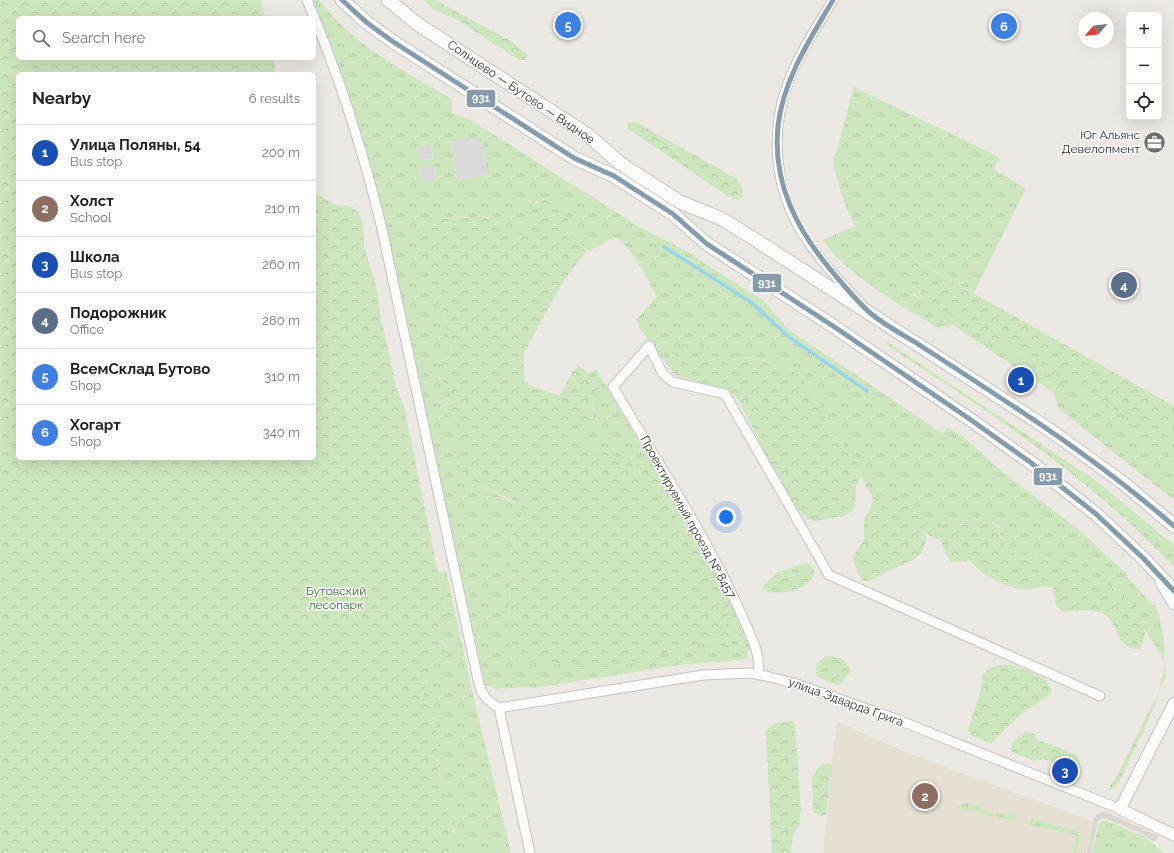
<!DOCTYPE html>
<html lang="en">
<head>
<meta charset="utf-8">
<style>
	:root { --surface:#fff; --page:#f6f6f6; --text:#222; --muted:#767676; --line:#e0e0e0; --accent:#d93025 }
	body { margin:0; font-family:Raleway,sans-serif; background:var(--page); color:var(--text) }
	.controls { position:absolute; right:12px; top:12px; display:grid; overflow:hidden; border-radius:6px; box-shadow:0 4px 16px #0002 }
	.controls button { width:36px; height:36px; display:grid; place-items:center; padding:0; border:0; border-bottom:1px solid var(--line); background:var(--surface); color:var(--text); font:20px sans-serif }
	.compass { position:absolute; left:1078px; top:12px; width:36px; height:36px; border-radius:50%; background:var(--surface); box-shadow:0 4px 16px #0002; rotate:243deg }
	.you { position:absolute; left:726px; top:517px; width:14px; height:14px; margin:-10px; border:3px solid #fff; border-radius:50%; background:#1a73e8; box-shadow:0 0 0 6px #1a73e833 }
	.badge { display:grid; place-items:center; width:26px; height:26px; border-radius:50%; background:var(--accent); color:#fff; font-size:13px; font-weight:700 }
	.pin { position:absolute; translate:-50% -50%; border:2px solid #fff; box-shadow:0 1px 4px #0006 }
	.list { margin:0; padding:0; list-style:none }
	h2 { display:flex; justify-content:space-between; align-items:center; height:52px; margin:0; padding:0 16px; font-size:17px }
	h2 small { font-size:13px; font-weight:400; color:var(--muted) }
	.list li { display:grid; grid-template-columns:26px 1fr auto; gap:12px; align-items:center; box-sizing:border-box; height:56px; padding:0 16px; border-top:1px solid var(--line) }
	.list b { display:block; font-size:15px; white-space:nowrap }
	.list p { margin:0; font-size:13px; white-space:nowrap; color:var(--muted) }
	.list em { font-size:13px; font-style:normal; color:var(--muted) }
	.icon { flex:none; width:22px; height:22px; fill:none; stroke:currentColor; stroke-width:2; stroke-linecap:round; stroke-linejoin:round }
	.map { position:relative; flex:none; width:1174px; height:853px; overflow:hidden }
	.search { position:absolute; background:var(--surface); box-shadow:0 4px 16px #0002; left:16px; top:16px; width:300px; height:44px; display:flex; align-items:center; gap:10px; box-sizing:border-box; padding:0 14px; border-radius:6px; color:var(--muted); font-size:15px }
	.panel { position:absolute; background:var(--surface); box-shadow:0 4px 16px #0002; left:16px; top:72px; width:300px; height:388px; border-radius:6px }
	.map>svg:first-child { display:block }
</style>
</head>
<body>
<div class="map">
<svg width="1174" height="853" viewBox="0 0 1174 853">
	<defs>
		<pattern id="grass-tufts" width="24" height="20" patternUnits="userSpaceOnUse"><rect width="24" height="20" fill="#cee6be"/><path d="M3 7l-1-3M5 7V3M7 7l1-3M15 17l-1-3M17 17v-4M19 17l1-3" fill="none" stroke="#b1c6a4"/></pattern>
		<pattern id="forest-crowns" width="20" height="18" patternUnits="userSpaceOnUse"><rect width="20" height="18" fill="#cee6be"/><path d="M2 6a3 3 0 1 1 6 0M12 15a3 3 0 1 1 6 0" fill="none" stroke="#b1c6a4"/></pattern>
	</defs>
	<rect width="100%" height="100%" fill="#ece8e4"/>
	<!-- industrial -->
	<g fill="#dcd9db">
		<path d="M474,137l8,5 5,33 -30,5 -6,-39z"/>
		<path d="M431,144l2,15 -14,2 -2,-15z"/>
		<path d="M434,165l2,15 -13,2 -3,-15z"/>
	</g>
	<!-- education -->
	<path fill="#e6e0d3" d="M838,722l65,29 191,71 -8,31h-263l11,-110z"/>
	<!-- grass -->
	<g fill="url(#grass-tufts)" fill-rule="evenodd">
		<path d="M312,0h7c34,45 85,71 133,99v14l19,7 167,106 48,25 79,51 23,27 155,105 5,-7 17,11 40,36 74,56 49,45 -1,2 27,29 1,-1c19,48 7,90 -16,135 -7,14 -15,37 -25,48l-7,3 11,-17 48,-97 -2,-17 -22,-35 -1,-11 -19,-19 -23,-16 -9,-2 -9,-13 -39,-9 -15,-1 -9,3 -6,-3 -5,-7 -13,-25c-20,0 -36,2 -55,7l2,9 -2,2 -12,-6c-3,-10 -14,-30 -23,-35 -6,-3 -17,-4 -23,-5l-8,5 -12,-23 -3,-12 -23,-29 -32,-58c-23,-16 -55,-18 -81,-25 -10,-2 -20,-6 -30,-10l-21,14 -5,7 -28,-37 1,-2 -3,-4 21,-23c-7,-12 -29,-58 -42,-59 -7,0 -17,10 -25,13 -14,-5 -25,-36 -29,-50l-10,-5 -18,8 -4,23 -7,8h-13l-20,-18c-22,1 -51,-3 -70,10l6,44 17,40 10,38 -3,3 -6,31 8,5 1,6 -7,12 7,12 9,4 -4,36 1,6 9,11 10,9 39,20 6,11 -6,11 -4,12 -3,77v28l22,21 4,-4 37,6h41l28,-6 75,-21 9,2 4,6 8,1 4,-2 -1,-10 -14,-5 -2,-9 2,-5 -11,-37 -36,-59 -24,-46 -32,-10 -15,-14 -23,-3 -4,-11 6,-7 6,-13 -1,-12 4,-14 -7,-18 7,-4 108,182 26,49 21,50h-3l-1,8 -5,2 -56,4 -152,24 -10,-1 -29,2 -7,-4 -3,1 -108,-496 -31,-102zM474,137l8,5 5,33 -30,5 -6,-39zM431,144l2,15 -13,2 -3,-14zM434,165l2,15 -13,2 -3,-15z"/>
		<path d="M854,87l145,70 -5,13 32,18 -52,105 -63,-35 2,37 33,15 61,35 57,40 22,7 38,23 26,34 24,9v42l-115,-91 -5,-16 -103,-69 -3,4 -6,-3 -3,4c-38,-25 -90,-51 -116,-89l32,-14 -11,-24 -11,-38z"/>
		<path d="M887,342l207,137 80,66v22c-83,-89 -185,-155 -286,-221l-2,-3z"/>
		<path d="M446,571l25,115 40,167h-60l-1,-11 5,-12 -15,-56 -6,-59 -13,-12 9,-38 5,-7 4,2 5,-1 3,-13 -7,-8 -1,-6 5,-10 2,-9 -8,-40z"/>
		<path d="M965,803l16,4v2l28,7 1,-2 7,1 -2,6 -58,-13z"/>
		<path d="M1031,818l48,14 2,4 -4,17h-4l3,-18 -46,-10z"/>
		<path d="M1105,820l38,16 21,17h-72l7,-30z"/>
	</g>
	<!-- forest -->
	<g fill="url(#forest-crowns)">
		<path d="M0,0h261l4,18h-247v40h255l3,16h-258v384h296v-265l20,11 19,3 5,5 5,12 1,24 12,37 5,33 16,72 7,16 42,207 -2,10 -5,9c1,9 8,13 10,21l-5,6 -5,1 -4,-2 -5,7 -9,38 9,2c9,21 6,46 9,68 3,14 12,26 14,40 3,15 -3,26 -2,40h-451z"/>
		<path d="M424,0h11l76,41 17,14 -3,5h-6l-60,-39 -26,-12z"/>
		<path d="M636,122l101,57 6,11 -1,7 -5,3 -9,-4 -101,-68v-5z"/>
		<path d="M551,196h6l4,5 12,32 12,16 2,1 -26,35 -37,68v28l7,5 29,10 13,-25 6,-5 10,7 7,18 -4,14v19l-11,13 4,11 23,3 15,14 7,1 15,-5c14,19 23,41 35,62 16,27 40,55 46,87 1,7 -1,14 0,21l6,2 6,-2 3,15 -7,6 -3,-1 -6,-10 -9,-2 -75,21 -28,6h-41l-37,-6 -7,6c-27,-5 -18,-44 -18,-63 0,-22 1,-44 2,-65l4,-12 6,-11 -6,-11 -4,-4 -35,-16 -16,-13 -4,-13 3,-35 -12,-7 -4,-5 8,-17 -1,-5c-18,-13 -11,-26 1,-40l-10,-38 -17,-40 -9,-38c3,-6 7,-10 13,-12 8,-3 59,-5 66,-2 7,3 10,10 14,16h13c8,-9 9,-16 7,-28z"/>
		<path d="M911,258l263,148v52l-24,-9 -26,-34 -38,-23 -22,-7 -57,-40 -104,-57 -5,-8v-6z"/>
		<path d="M692,342l30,10 62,14 19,11 32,58 23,29 3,12 -5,10 -1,21 -5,6 -6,3 -29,5 -7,-2 -10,-9 -14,-19 -46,-92 -7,-6 -7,-3 -44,-13 -5,-2 -9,-12 17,-18z"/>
		<path d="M881,494c8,0 14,0 21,4 18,9 33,41 17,57 -8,8 -21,11 -31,16 -9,4 -14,11 -24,10l-5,-5 -7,-19 12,-17v-22l6,-9 3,-10z"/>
		<path d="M980,516h7c13,12 16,33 31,41l9,-3 15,1 29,5 10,4 9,13 9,2 30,21 12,14 4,21 -4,14c-22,1 -22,-16 -31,-30 -8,-12 -35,-9 -47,-7l-7,-7 -3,-17c-12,-3 -14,0 -25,1 -22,1 -44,-13 -58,-28l-19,1c-6,-9 -14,-26 -10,-37l6,-2 18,2z"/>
		<path d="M804,563c8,0 13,9 8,16 -4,5 -14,10 -20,12 -7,2 -17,1 -25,1l-4,-2 1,-5 12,-12z"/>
		<path d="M826,656c13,1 20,2 25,15l-12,15 -23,-10 1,-13z"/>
		<path d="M1002,665h11l30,12 8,10v8c-22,12 -44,30 -59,49l-22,-9 -2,-5 13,-41 1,-13 8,-9z"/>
		<path d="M793,721l2,4 6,85 -2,16 -6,7 -2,20h-19l-6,-123c6,-9 17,-8 27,-9z"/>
		<path d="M1026,732l10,2 -2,4 43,17 3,11 -2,7 -34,-14 -10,2 -24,-10c2,-10 7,-14 16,-19z"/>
		<path d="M827,763l5,1 -6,51 -5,1 -8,-4 -1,-34 8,-13z"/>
	</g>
	<!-- plaza -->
	<path fill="#dad6d2" d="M1101,812h4l54,24 -5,6 -15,-10 -35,-14 -6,3 -7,32h-4l6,-31 3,-7z"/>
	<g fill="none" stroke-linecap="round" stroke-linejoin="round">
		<!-- stream -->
		<path stroke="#99d6ec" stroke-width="3.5" d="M664,247l88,56 37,34 78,54"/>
		<defs>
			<g id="minor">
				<path d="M307,0c32,75 56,150 75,229l96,451c3,14 8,20 21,28"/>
				<path d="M833,0c-16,27 -35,55 -46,86 -17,48 -12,104 16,148 16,26 38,48 58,70"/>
				<path d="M759,674l-1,-17 -3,-11c-37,-92 -92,-175 -142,-259l36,-41 14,28 10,8 52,12 104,181 271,121"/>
				<path d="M499,708l204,-33 47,-2 16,3 31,8 99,35 224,90"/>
				<path d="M499,708l31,145"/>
			</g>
			<g id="tertiary">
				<path d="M1161,582l13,22"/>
				<path d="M1174,703l-54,106 54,26"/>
			</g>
			<g id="secondary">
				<path d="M342,0l24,22 26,19 182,117 40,18 59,38 34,30 123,80 141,96 59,42 66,52 47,44 31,33"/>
				<path d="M388,0l31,25 169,110 33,29 59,38 42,17 29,18 296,191 75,54 52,44"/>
			</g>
		</defs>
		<!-- minor casing -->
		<use href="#minor" stroke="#c5c4c5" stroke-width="11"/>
		<!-- tertiary casing -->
		<use href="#tertiary" stroke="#c5c4c5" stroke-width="13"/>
		<!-- secondary casing -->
		<use href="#secondary" stroke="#c5c4c5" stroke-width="15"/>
		<!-- minor -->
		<use href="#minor" stroke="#fcfcfb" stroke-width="9"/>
		<!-- tertiary -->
		<use href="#tertiary" stroke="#fcfcfb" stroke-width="11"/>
		<!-- secondary -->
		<use href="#secondary" stroke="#fcfcfb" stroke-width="13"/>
		<defs>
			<g id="bus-1">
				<path d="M342,0l24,22 26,19 182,117 40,18 59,38 34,30 123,80 141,96 59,42 66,52 47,44 31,33"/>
				<path d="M833,0c-23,39 -50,80 -55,126 -6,58 20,106 57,149 11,13 22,26 34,37 15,13 33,22 49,32 37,24 74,48 110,72 51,34 100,70 146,110"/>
			</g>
		</defs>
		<!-- bus-1 casing -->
		<use href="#bus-1" stroke="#fff" stroke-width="8"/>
		<!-- bus-1 -->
		<use href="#bus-1" stroke="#879cab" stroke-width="5"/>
	</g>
	<!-- icons -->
	<defs>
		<symbol id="office-disc" viewBox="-11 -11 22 22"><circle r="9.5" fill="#706f6e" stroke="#fff"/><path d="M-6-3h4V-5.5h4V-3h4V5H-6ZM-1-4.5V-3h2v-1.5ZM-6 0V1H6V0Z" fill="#fff"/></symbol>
	</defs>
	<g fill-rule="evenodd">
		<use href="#office-disc" x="1142" y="130" width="25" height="25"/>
	</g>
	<g text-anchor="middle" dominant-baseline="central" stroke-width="3" stroke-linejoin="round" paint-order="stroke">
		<!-- street labels -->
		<g font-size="12" fill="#2e2e2e" stroke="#fff">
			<text transform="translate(521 92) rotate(34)">Солнцево — Бутово — Видное</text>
			<text transform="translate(688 517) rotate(61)">Проектируемый проезд № 8457</text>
			<text transform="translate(846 702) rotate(20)">улица Эдварда Грига</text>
		</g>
		<!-- poi labels -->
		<g font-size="12" fill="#2e2e2e" stroke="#fff" text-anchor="end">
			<text x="1140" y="135">Юг Альянс<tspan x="1140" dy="14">Девелопмент</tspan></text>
		</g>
		<!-- park labels -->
		<g font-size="12" fill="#2c6e1b" stroke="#fff">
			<text x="336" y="591">Бутовский<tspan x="336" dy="14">лесопарк</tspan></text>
		</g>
	</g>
	<g stroke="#fff" stroke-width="1.5">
		<rect x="466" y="89" width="30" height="19" rx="4" fill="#879cab"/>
		<rect x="752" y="273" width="30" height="20" rx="4" fill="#879cab"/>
		<rect x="1033" y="467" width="30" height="19" rx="4" fill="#879cab"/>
	</g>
	<g font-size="11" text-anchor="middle" font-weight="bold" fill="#fff">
		<text x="481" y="102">931</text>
		<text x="767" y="287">931</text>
		<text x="1048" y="480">931</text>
	</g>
</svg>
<div class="controls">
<button>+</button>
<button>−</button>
<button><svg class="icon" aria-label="locate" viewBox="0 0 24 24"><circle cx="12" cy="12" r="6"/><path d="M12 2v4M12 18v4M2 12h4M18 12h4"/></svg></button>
</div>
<svg class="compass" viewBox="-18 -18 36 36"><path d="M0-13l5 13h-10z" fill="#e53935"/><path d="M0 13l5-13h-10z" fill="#767676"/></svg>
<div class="you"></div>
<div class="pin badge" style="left:1021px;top:380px;background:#1a4fb4">1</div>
<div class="pin badge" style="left:925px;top:796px;background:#8d6e63">2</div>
<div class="pin badge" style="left:1065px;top:771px;background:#1a4fb4">3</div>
<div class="pin badge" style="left:1124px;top:285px;background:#5c6f8a">4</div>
<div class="pin badge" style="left:568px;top:25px;background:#3f7fe0">5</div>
<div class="pin badge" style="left:1004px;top:26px;background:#3f7fe0">6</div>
<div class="search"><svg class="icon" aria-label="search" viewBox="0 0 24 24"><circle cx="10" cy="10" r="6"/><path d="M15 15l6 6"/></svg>Search here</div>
<section class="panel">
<h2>Nearby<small>6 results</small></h2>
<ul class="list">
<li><span class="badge" style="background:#1a4fb4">1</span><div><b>Улица Поляны, 54</b><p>Bus stop</p></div><em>200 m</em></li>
<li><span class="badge" style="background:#8d6e63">2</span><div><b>Холст</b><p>School</p></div><em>210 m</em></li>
<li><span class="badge" style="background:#1a4fb4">3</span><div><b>Школа</b><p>Bus stop</p></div><em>260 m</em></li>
<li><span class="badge" style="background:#5c6f8a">4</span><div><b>Подорожник</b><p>Office</p></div><em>280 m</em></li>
<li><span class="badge" style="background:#3f7fe0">5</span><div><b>ВсемСклад Бутово</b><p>Shop</p></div><em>310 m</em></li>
<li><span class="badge" style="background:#3f7fe0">6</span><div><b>Хогарт</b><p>Shop</p></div><em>340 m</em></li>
</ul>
</section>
</div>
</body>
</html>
